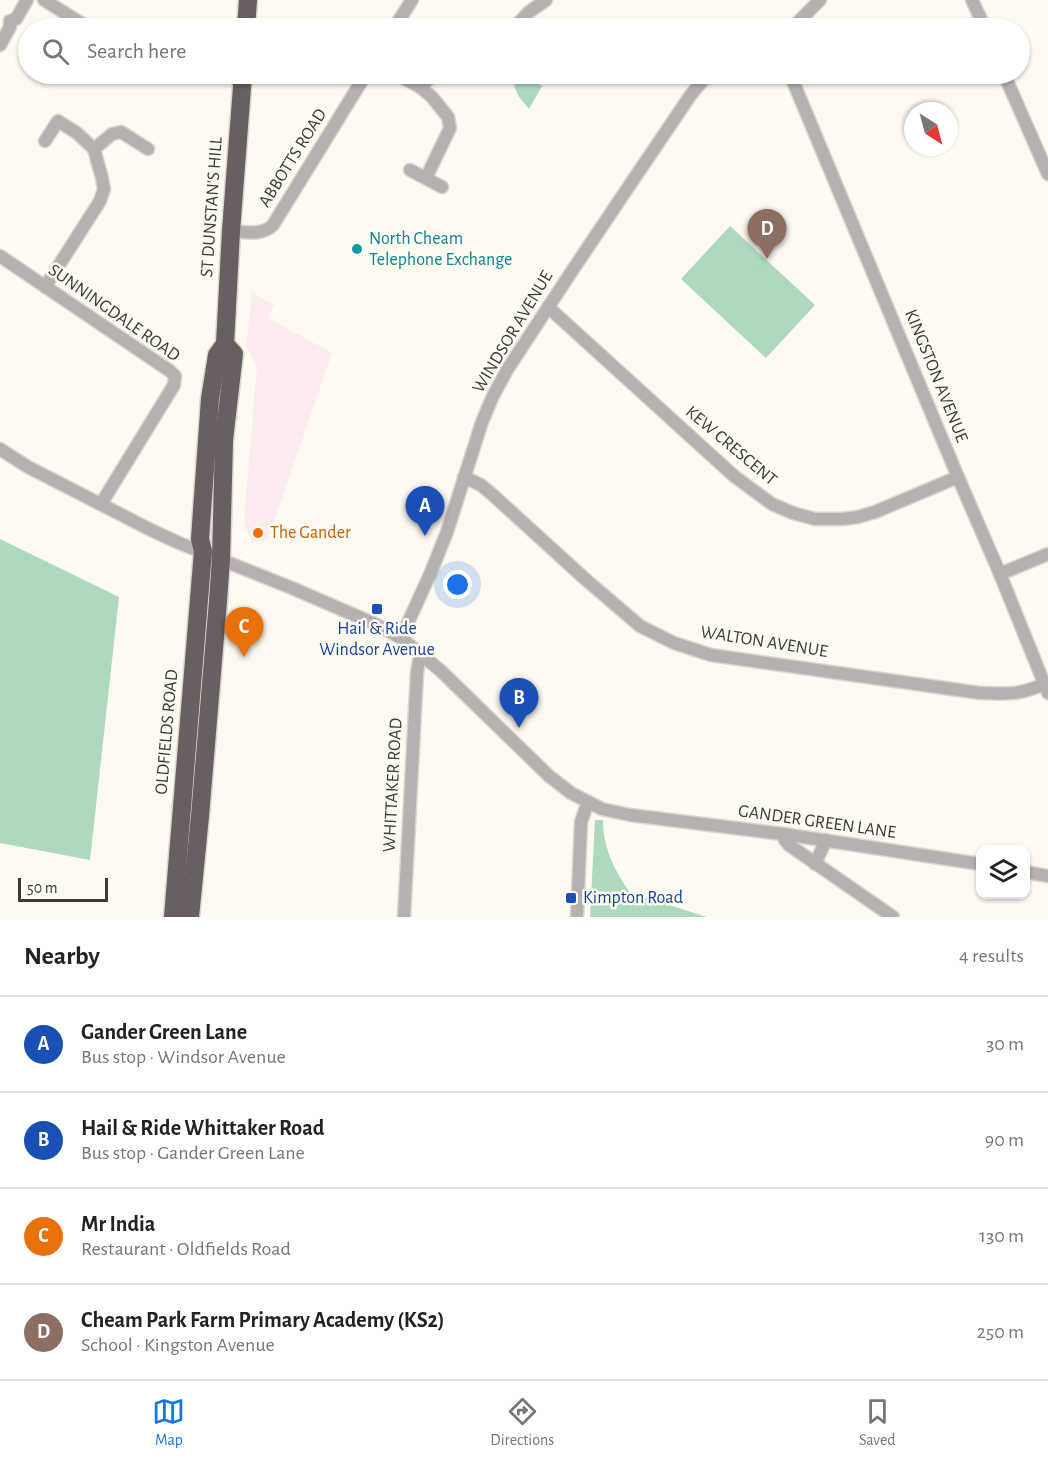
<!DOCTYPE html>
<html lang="en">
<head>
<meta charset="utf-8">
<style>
	:root { --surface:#fff; --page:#f6f6f6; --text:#222; --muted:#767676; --line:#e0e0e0; --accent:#1a73e8 }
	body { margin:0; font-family:"Alegreya Sans",sans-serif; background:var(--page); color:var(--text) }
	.controls { position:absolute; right:18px; bottom:18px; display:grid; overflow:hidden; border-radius:12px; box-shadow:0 2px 4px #0004 }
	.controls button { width:54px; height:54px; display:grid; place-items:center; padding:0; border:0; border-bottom:2px solid var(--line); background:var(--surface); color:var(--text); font:30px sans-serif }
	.compass { position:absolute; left:904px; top:102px; width:54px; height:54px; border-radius:50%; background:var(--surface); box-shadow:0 2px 4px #0004; rotate:144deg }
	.scale { position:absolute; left:18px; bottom:15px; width:90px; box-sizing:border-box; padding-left:6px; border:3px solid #3b3a37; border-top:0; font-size:16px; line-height:21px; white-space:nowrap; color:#3b3a37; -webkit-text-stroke:4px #fdfaf2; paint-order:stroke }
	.you { position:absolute; left:458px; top:585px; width:21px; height:21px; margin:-15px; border:4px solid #fff; border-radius:50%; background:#1a73e8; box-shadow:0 0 0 9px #1a73e833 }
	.badge { display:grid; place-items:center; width:39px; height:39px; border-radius:50%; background:var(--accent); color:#fff; font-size:20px; font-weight:700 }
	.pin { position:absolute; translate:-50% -50px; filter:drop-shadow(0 2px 3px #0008) }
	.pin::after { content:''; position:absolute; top:32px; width:21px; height:18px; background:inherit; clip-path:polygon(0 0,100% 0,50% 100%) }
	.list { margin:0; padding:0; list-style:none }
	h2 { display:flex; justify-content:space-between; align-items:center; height:78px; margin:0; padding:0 24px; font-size:26px }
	h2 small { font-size:20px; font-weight:400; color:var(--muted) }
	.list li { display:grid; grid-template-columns:39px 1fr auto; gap:18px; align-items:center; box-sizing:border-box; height:96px; padding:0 24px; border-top:2px solid var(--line) }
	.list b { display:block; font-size:22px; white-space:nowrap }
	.list p { margin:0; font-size:20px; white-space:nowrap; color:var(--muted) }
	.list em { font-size:20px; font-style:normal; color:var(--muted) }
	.icon { flex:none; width:33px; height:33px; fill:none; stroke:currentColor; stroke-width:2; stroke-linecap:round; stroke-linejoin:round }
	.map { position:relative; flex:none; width:1048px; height:917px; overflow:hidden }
	.search { position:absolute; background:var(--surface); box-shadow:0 2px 4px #0004; left:18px; right:18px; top:18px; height:66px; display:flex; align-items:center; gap:15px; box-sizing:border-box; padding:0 21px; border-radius:33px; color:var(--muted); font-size:22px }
	.sheet { height:462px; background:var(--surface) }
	nav { display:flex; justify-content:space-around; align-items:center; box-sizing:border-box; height:84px; border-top:2px solid var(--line); background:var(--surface); font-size:16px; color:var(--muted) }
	nav a { display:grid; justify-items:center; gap:3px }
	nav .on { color:var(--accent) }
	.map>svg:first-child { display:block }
</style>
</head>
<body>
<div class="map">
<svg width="1048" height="917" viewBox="0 0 1048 917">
	<rect width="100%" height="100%" fill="#fdfaf2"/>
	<!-- commercial -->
	<path fill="#fbebef" d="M252,292l22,13 -6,13 64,35 -64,186 -16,4 -8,-20 13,-157 -11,-19z"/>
	<!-- green -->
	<g fill="#aed9bf">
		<path d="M522,74l20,12 -13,23 -10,-12 -5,-11z"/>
		<path d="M730,226l85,79 -49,53 -85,-79z"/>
		<path d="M0,539l119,58 -29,263 -90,-17z"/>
		<path d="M595,820h8c0,29 12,51 28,74l19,5 57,18h-117z"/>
	</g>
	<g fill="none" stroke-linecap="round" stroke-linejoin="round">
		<defs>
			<g id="minor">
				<path d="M44,0l45,28"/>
				<path d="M972,0l13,28"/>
				<path d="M394,28l18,-28"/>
				<path d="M514,28l15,-16 17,-12"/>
				<path d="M792,28l28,-28"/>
				<path d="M0,45l10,-18v-6l6,-2 11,-19"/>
				<path d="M396,74l24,13 12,10 16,20 2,11 -24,50"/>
				<path d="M790,74l168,403 42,97 48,119"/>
				<path d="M1004,74l44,100"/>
				<path d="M420,87l15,-13"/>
				<path d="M94,149l18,-15 9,-2 27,17"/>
				<path d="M410,170l32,17"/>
				<path d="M231,231c14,1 31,5 42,-6l93,-151"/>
				<path d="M0,256l170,115 5,5 -1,9 -73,119"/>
				<path d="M45,287l55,-86 4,-12 -2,-11 -8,-29 -17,-16 -19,-12 -13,20"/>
				<path d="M548,307l186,169 38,28 21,9 22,6h27l16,-2 17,-5 83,-35"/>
				<path d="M0,449l28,18 123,63 28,13 113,45 83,36 26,14 40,33 108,105 22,17 31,16 28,6 153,19 197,30"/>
				<path d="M464,477l17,8 13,11 90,82 56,48 34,17 37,12 269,38c26,1 40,2 64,-9"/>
				<path d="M1000,574l48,-20"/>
				<path d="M401,638l30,-66 16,-40 35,-110 11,-26 14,-26 63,-96 51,-76 69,-102 13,-16 8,-6"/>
				<path d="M783,834l2,6 4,5 104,72"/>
				<path d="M815,864l11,-24"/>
				<path d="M1026,872l22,4"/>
				<path d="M404,917l13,-244 2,-12 4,-5"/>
				<path d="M577,917l4,-95 7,-20"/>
			</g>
			<g id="highway">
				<path d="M246,28l2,-28"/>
				<path d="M173,917l30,-366 -3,-12 10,-140 7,-44 8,-11 6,-113 12,-157"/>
				<path d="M190,917l10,-101 18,-215 3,-42 3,-119 10,-86 -9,-10"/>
			</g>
		</defs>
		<!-- minor casing -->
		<use href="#minor" stroke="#dad7d0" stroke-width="15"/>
		<!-- highway casing -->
		<use href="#highway" stroke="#dad7d0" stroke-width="21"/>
		<!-- minor -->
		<use href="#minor" stroke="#b5b1b1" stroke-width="12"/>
		<!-- highway -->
		<use href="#highway" stroke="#675f60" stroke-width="18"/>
	</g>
	<!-- markers -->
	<circle fill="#0f9aa8" stroke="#fdfaf2" stroke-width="2" cx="357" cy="249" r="6"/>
	<circle fill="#e8710a" stroke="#fdfaf2" stroke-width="2" cx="258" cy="533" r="6"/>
	<g fill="#1a4fb4" stroke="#fdfaf2" stroke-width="2">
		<rect x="371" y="603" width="12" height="12" rx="3"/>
		<rect x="565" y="892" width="12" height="12" rx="3"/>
	</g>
	<g text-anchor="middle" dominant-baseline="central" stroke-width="5" stroke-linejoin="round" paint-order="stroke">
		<!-- street labels -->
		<g font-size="18" fill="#3b3a37" stroke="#fdfaf2">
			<text transform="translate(293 158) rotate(-58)">ABBOTTS ROAD</text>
			<text transform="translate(212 207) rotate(-86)">ST DUNSTAN'S HILL</text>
			<text transform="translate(114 313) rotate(35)">SUNNINGDALE ROAD</text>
			<text transform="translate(513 332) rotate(-59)">WINDSOR AVENUE</text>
			<text transform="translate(936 376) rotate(68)">KINGSTON AVENUE</text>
			<text transform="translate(731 446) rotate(40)">KEW CRESCENT</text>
			<text transform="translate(764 642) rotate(9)">WALTON AVENUE</text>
			<text transform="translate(167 732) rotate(-85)">OLDFIELDS ROAD</text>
			<text transform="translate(393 785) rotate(-87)">WHITTAKER ROAD</text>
			<text transform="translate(817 822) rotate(8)">GANDER GREEN LANE</text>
		</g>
		<!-- culture labels -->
		<g font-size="18" fill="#0d838f" stroke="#fdfaf2" text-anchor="start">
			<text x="369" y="239">North Cheam<tspan x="369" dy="21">Telephone Exchange</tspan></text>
		</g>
		<!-- food labels -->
		<g font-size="18" fill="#c56008" stroke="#fdfaf2" text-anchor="start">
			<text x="270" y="533">The Gander</text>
		</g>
		<!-- transit labels -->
		<g font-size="18" fill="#164399" stroke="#fdfaf2">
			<text x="377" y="629">Hail &amp; Ride<tspan x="377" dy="21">Windsor Avenue</tspan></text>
			<text x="583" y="898" text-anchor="start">Kimpton Road</text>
		</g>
	</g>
</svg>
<div class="controls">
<button><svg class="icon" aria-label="layers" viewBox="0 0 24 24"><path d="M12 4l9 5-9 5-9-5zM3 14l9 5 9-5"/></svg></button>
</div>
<svg class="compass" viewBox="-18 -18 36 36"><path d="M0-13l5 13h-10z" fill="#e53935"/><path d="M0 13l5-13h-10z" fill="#767676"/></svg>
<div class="scale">50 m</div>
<div class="you"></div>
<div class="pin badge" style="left:425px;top:536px;background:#1a4fb4">A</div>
<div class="pin badge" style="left:519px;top:728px;background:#1a4fb4">B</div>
<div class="pin badge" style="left:244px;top:657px;background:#e8710a">C</div>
<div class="pin badge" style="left:767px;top:259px;background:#8d6e63">D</div>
<div class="search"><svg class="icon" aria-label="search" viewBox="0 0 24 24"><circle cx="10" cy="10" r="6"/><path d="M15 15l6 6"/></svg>Search here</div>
</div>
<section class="sheet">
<h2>Nearby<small>4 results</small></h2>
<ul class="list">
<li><span class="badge" style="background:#1a4fb4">A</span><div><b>Gander Green Lane</b><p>Bus stop · Windsor Avenue</p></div><em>30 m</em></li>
<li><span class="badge" style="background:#1a4fb4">B</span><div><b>Hail &amp; Ride Whittaker Road</b><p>Bus stop · Gander Green Lane</p></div><em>90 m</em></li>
<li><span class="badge" style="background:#e8710a">C</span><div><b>Mr India</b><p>Restaurant · Oldfields Road</p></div><em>130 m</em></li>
<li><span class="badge" style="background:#8d6e63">D</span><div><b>Cheam Park Farm Primary Academy (KS2)</b><p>School · Kingston Avenue</p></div><em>250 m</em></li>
</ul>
</section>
<nav>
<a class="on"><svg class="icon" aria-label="map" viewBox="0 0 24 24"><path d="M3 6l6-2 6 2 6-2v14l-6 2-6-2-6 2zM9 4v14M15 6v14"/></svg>Map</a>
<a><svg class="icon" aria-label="directions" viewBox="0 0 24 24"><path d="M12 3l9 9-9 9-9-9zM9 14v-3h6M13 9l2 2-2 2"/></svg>Directions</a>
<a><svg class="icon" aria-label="saved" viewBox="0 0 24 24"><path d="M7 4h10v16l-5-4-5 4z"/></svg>Saved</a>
</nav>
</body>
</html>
